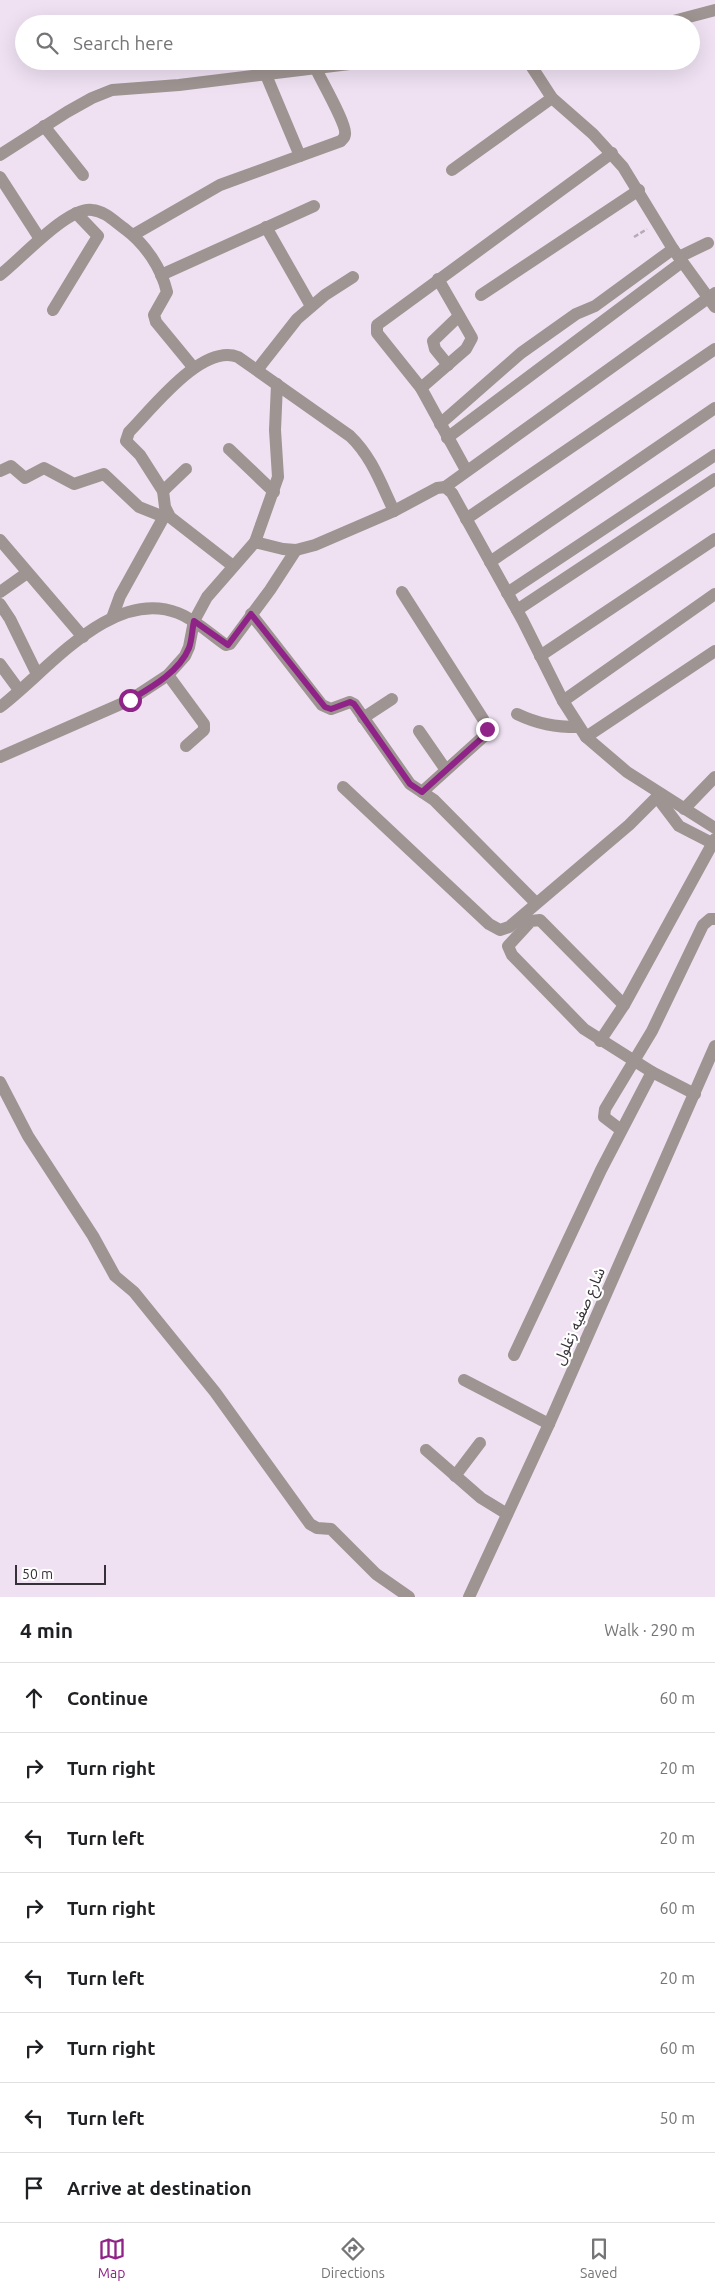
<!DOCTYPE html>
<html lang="en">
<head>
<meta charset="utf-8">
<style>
	:root { --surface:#fff; --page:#f2f2f2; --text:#202124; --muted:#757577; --line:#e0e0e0; --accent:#8f2387 }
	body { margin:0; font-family:Ubuntu,"Noto Sans Arabic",sans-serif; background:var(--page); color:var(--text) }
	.scale { position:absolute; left:15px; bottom:12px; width:91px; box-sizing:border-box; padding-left:5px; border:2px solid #363138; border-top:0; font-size:14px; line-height:18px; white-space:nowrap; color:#363138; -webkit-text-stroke:4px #fff; paint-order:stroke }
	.stop { position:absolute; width:15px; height:15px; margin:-11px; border:4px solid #8f2387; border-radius:50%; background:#fff }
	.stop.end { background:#8f2387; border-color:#fff; box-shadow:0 1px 5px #0008 }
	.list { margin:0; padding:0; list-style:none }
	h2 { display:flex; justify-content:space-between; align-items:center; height:65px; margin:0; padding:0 20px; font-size:21px }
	h2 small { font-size:16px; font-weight:400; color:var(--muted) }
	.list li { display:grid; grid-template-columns:32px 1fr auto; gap:15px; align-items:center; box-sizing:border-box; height:70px; padding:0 20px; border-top:1px solid var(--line) }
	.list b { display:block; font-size:19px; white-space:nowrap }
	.list em { font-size:16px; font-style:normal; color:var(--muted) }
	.icon { flex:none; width:28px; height:28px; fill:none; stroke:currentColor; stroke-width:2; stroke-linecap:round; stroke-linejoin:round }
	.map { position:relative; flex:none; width:715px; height:1597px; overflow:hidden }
	.search { position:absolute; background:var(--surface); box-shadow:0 5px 20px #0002; left:15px; right:15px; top:15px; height:55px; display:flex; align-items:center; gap:12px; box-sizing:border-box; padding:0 18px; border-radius:28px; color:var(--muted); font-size:19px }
	.sheet { height:625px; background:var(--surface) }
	nav { display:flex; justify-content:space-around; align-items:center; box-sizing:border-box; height:70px; border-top:1px solid var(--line); background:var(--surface); font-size:14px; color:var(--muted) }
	nav a { display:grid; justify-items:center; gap:2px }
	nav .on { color:var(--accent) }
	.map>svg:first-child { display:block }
</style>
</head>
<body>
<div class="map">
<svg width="715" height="1597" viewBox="0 0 715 1597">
	<rect width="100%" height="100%" fill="#efe1f2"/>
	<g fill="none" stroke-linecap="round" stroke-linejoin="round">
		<!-- path -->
		<path stroke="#b6aab8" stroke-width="2.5" stroke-dasharray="5 2.5" stroke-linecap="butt" d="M634,237l13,-8"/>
		<!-- minor -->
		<g stroke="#9e9491" stroke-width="12">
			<path d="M662,24l53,-14"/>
			<path d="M528,61l24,37 41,36 30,33 50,82 42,58"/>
			<path d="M266,75l34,81"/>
			<path d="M44,126l39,49"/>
			<path d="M0,155l67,-43 25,-14 20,-8 67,-5 195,-24"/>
			<path d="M452,170l100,-72"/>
			<path d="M0,177l40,62"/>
			<path d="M266,227l45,79"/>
			<path d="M133,235l87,-50 121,-44c2,-3 4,-3 4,-7 2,-9 -24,-54 -29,-65"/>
			<path d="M679,257l29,-14"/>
			<path d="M0,275c20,-15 68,-69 92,-65 13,1 23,12 33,19 20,15 36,38 42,63l-13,23 2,7 37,45"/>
			<path d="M161,275l153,-69"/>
			<path d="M481,295l158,-105"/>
			<path d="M53,310l45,-74 -22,-23"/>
			<path d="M448,365l-13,-16 -2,-8 26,-25"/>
			<path d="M257,370l40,-51 28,-24 28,-18"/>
			<path d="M421,388l45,-39 6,-11 -34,-59"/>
			<path d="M440,424l81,-71 55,-39 19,-8 78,-57"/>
			<path d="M447,438l235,-176"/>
			<path d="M229,449l45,43"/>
			<path d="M466,470l-45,-82 -44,-55v-8l235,-172"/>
			<path d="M0,471l11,-5 14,12 19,-10 30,16 30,-10 35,33 25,10"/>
			<path d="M445,487l270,-194"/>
			<path d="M163,491l23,-22"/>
			<path d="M466,519l249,-170"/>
			<path d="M0,540l83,97"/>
			<path d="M255,542l23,-65 -3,-47 2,-46"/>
			<path d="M490,562l225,-154"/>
			<path d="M233,566l-63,-49 -5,-10 -2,-16 -23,-36 -14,-14 3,-9c23,-23 73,-89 109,-75l112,79c22,21 31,48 44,75"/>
			<path d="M0,592l27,-19"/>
			<path d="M402,592l81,127 4,10 -4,8 -61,55"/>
			<path d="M507,593l208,-138"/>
			<path d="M0,604l10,15 27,55"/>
			<path d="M517,610l198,-131"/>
			<path d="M251,614l71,91 9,4 19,-7 4,2 56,80 24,16 102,103"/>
			<path d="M112,618l8,-22 46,-83"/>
			<path d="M540,656l175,-117"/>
			<path d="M0,664l19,26"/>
			<path d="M168,675l36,49v6l-18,16"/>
			<path d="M563,701l152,-107"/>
			<path d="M0,707c47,-35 111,-120 178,-94 18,7 32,21 48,32l4,-1 40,-54 26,-40"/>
			<path d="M517,714c21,10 38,13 61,13"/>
			<path d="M363,718l29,-19"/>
			<path d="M419,731l27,39"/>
			<path d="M586,737l129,-86"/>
			<path d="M0,757l130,-57 38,-25 17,-19 4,-9 5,-26 13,-24 48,-55 28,7 13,1 19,-5 79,-34 43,-23 8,-1 7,6 71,128 40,80 23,36 41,35 88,56"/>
			<path d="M343,787l146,137 11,6 9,-3 120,-102 31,-31"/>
			<path d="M657,797l22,29 33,17"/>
			<path d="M684,809l31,-32"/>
			<path d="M624,1005l-84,-85 -9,1 -23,25 4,9 72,74 68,43 43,22"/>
			<path d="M600,1041l24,-36 91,-166"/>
			<path d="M0,1082l28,54 65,100 22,40 19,16 81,100 95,132 7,4 14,1 45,45 33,23"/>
			<path d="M621,1130l-17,-13 1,-8 47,-78 51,-106 7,-6h5"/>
			<path d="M514,1355l87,-185 51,-98"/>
			<path d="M464,1380l85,44"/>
			<path d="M426,1450l55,48 26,16"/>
			<path d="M455,1476l25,-33"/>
		</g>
		<!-- tertiary -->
		<path stroke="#9e9491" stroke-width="12" d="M469,1597l80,-173 166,-378"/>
	</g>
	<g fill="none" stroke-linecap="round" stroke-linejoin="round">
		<!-- route -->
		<path stroke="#8f2387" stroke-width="6" d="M130,700c22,-13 49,-28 59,-52 3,-8 3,-18 5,-27l34,24 23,-31 74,93 6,2 19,-7 4,2 56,80 12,8 61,-55 4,-8"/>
	</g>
	<g text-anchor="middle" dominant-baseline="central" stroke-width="4.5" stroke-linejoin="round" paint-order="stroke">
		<!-- street labels -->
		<g font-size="15" fill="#363138" stroke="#fff">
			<text transform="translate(579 1316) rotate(-66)">شارع صفيه زغلول</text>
		</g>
	</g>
</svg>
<div class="scale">50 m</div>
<div class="stop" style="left:130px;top:700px"></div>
<div class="stop end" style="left:487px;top:729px"></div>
<div class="search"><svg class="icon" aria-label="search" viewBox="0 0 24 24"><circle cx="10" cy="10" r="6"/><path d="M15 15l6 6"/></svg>Search here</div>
</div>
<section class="sheet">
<h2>4 min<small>Walk · 290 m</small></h2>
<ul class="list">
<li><svg class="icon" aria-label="ahead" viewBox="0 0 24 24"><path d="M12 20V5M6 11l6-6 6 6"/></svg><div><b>Continue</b></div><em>60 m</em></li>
<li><svg class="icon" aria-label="right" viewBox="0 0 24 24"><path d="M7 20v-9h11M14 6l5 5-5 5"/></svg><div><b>Turn right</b></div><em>20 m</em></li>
<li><svg class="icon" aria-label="left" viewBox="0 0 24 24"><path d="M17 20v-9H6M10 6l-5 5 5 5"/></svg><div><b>Turn left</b></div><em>20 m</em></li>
<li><svg class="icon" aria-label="right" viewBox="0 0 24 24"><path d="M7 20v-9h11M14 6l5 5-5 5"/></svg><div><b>Turn right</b></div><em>60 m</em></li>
<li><svg class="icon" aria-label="left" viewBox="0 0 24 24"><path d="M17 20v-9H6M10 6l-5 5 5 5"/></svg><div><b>Turn left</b></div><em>20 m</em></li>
<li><svg class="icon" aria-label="right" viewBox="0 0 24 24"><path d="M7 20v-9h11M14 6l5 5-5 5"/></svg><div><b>Turn right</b></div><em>60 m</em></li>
<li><svg class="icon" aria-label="left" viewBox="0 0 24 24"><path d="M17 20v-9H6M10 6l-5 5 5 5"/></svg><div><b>Turn left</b></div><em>50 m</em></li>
<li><svg class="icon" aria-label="arrive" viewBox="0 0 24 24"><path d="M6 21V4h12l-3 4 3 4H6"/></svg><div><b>Arrive at destination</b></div></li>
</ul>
</section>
<nav>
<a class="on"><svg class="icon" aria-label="map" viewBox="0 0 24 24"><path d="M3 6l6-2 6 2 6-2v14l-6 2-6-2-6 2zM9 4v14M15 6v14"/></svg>Map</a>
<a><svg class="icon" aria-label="directions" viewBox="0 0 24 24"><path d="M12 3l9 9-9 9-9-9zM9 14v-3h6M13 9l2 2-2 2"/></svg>Directions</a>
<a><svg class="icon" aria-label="saved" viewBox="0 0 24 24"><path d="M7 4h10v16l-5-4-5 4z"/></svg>Saved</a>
</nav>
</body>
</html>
